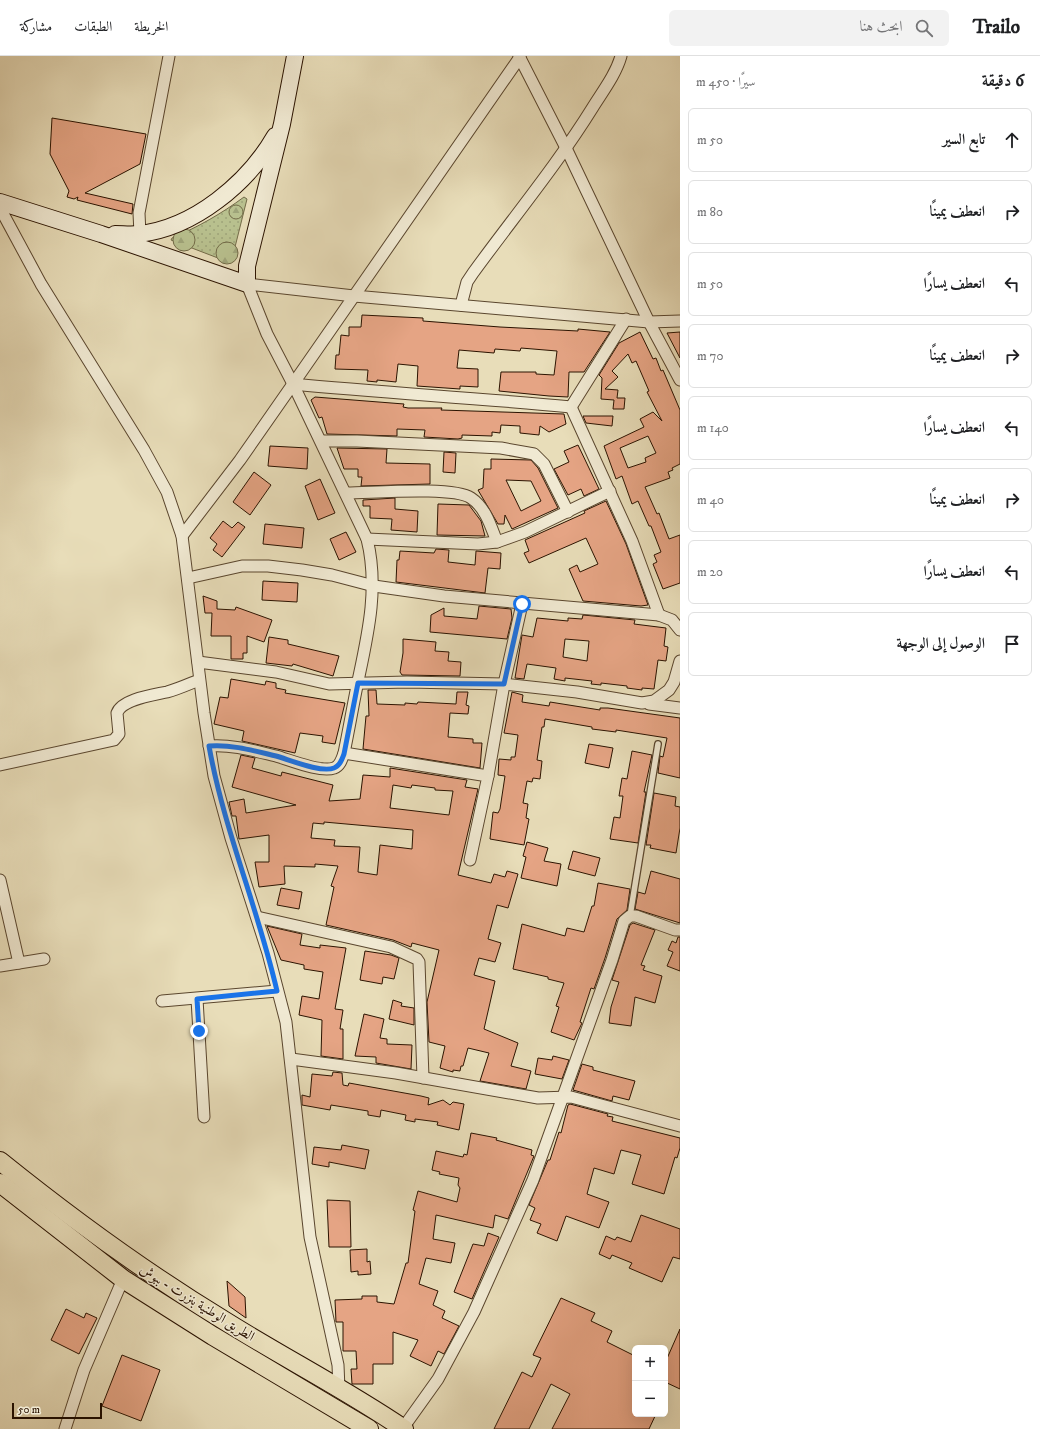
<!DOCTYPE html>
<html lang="ar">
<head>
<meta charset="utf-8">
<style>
	:root { --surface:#fff; --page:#f2f2f2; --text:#202124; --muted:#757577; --line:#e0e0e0 }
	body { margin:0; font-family:"IM FELL DW Pica",Amiri,serif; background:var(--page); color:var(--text); direction:rtl }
	.controls { position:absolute; right:12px; bottom:12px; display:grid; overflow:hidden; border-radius:6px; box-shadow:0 4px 16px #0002 }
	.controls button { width:36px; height:36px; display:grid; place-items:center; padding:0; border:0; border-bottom:1px solid var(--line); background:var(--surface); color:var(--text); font:20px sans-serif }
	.scale { position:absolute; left:12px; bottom:10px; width:90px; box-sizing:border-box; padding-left:4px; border:2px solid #2b1300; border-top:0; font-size:11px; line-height:14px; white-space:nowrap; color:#2b1300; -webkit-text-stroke:3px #f0e9d2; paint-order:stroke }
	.stop { position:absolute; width:12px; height:12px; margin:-9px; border:3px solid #1a73e8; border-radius:50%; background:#fff }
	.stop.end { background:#1a73e8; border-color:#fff; box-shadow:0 1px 4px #0008 }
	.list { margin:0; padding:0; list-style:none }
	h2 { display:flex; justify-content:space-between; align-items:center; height:52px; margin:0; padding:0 16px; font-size:17px }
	h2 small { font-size:13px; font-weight:400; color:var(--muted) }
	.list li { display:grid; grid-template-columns:26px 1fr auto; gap:12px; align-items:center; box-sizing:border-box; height:64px; margin:0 8px 8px; padding:0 8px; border:1px solid var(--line); border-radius:6px }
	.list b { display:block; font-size:15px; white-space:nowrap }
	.list em { font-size:13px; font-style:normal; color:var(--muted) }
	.icon { flex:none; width:22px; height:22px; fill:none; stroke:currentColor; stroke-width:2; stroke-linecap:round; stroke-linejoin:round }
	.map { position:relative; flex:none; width:680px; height:1373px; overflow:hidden; direction:ltr }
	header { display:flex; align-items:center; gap:24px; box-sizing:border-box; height:56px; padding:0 20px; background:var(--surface); border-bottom:1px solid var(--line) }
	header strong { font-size:19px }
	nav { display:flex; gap:22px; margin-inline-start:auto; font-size:14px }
	.search { width:280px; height:36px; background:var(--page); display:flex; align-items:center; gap:10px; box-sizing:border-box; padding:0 14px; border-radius:6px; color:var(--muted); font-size:15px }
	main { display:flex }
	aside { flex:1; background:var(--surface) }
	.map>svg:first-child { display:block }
</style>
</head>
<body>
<header>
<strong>Trailo</strong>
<div class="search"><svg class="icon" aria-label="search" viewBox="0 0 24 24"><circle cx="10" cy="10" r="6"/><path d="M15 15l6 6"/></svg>ابحث هنا</div>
<nav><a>الخريطة</a><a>الطبقات</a><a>مشاركة</a></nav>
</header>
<main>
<aside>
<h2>6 دقيقة<small>سيرًا · 450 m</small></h2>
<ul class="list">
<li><svg class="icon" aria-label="ahead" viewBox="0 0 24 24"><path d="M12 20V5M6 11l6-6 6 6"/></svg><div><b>تابع السير</b></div><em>50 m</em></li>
<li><svg class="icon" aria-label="right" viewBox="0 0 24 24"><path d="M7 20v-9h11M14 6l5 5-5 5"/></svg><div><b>انعطف يمينًا</b></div><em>80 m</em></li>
<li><svg class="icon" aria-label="left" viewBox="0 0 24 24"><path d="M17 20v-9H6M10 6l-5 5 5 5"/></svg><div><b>انعطف يسارًا</b></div><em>50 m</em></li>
<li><svg class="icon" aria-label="right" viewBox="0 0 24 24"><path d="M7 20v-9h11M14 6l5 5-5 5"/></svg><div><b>انعطف يمينًا</b></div><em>70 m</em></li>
<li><svg class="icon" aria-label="left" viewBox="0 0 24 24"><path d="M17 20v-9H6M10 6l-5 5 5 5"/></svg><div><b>انعطف يسارًا</b></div><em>140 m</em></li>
<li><svg class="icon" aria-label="right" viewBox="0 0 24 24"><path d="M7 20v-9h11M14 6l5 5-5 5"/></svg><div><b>انعطف يمينًا</b></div><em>40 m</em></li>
<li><svg class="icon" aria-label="left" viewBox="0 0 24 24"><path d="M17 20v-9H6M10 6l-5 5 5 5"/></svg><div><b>انعطف يسارًا</b></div><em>20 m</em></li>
<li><svg class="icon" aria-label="arrive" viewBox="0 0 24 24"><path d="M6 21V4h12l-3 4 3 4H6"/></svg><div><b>الوصول إلى الوجهة</b></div></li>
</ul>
</aside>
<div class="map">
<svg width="680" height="1373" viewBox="0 0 680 1373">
	<defs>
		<pattern id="grass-dots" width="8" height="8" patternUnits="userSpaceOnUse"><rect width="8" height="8" fill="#b8c08e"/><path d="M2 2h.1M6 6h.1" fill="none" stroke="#9ea479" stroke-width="1.8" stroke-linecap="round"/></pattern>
		<pattern id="forest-firs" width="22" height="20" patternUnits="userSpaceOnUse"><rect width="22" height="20" fill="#b8c08e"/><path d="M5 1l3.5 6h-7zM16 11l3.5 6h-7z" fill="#9ea479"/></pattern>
	</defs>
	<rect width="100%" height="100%" fill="#e8ddb9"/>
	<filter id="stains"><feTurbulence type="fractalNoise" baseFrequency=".005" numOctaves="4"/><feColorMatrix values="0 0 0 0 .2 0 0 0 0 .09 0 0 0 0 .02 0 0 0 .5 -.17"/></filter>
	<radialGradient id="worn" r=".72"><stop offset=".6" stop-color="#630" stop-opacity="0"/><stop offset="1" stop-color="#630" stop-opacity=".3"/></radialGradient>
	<!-- grass -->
	<path fill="url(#grass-dots)" stroke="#726a47" d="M244,141l3,2 -16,64 -60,-23 1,-2c26,-11 49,-24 72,-41z"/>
	<!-- forest -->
	<g fill="url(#forest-firs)" stroke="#726a47">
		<circle cx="236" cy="156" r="7"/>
		<circle cx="184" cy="184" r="11"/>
		<circle cx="227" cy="197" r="11"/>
	</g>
	<!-- building -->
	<g fill="#e5a484" stroke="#2b1300" fill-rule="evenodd">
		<path d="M52,62l94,16 -6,30 -55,29 48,11 -1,10 -55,-14 1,-3 -4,2 -7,-2 2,-6 -19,-37z"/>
		<path d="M362,259l61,3v3l77,6 78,4v-2l32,3 -26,40h-15l-1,25 -19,-1 -50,-5 2,-19h35v2l18,1 3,-24 -36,-3 -1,3 -25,-2 -1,4 -35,-3 -2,18 21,1v18l-18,-1v3l-43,-3 1,-20 -20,-2 -2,18 -19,-2v2l-10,-1 1,-11 -33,-1 1,-14h3l2,-20 8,1v-9h12z"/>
		<path d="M640,276l13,27 3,-1 5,13 2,-1 17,40v54l-8,4 1,2 -5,2 2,6 -25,9 12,27 2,-1 10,26 11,-4v48l-17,6 -10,-25 4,-2 -3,-7 7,-3 -10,-26h-2l-11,-25 -6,3 -10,-28 -6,3 -12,-33 40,-19 -4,-8 13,-7 9,9 -15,-29 2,-1 -13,-30 -4,2 -4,-9 -16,17 6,6 -13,12 13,1 -1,8h8l-1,11h-11l1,-9 -13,-1 1,-21 -3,-3 20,-32zM648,380l8,17 -11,5 1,4 -18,6 -8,-20z"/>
		<path d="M680,276v26l-13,-25z"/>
		<path d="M315,341l89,7 -1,3 5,1h34l-1,2 123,4 2,10 -17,8 -9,-6 -1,9 -19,-2v-7l-19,-1 -1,8 -8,-1v4l-30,-1v3l-4,1 -34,-2 1,-7 -28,-1v7l-70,-2 -5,-17 -3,1 -8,-18z"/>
		<path d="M583,360h30l-1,10 -26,-3z"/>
		<path d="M578,389l21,44 -15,7 -3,-7 -13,6 -14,-26 15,-7 -5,-11z"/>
		<path d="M270,390l38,2 -1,21 -39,-3z"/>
		<path d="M337,392l50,1 -1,14 44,1v20l-69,2 1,-9h-4v-8h-14z"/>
		<path d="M444,396l12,1 -1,20 -12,-1z"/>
		<path d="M491,403l40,1 7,8 20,40 -46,21 -7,-14 -1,9h-6l-20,-34 5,-2 1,-19h7zM506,424l25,1 10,20 -20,10z"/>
		<path d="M254,416l17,13 -21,30 -17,-13z"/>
		<path d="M320,423l15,34 -17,7 -13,-34z"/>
		<path d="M395,442v11l23,2 -1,21 -26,-2 1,-11 -22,-1v-12h-7v-6z"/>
		<path d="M606,445l20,43 22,61 -7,1 -58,-5 -14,-32 8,-4 3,7 18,-8 -12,-26 -57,25 -5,-10 5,-2 -4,-11 60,-27 -1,-2z"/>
		<path d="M438,448l31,1 12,16 4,15 -48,-1z"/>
		<path d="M223,465l9,7 6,-6 7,5 -23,30 -9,-7 4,-6 -7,-6z"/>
		<path d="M265,468l39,4 -2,20 -39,-4z"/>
		<path d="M346,476l10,20 -17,8 -9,-21z"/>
		<path d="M436,493l13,1 -1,12 27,3 1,-14 25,2 -1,16 -12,-1 -3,25 -89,-11 1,-22h2l1,-9 34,2z"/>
		<path d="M263,525l35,2 -1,19 -35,-2z"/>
		<path d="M203,540l14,5v8l18,1 1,-3 36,13 -8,22 -17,-6v17h-4v6h-12v-23h-20l1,-23h-7z"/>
		<path d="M479,550l32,3 1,9 -5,21 -77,-7 1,-17 13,-7v8l33,3z"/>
		<path d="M583,559l52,5 -1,4 32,4 -2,18 4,1 -2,14 -8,-1 -4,29 -12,-1v2l-15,-2v-2l-26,-3v2l-10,-1 1,-3 -27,-3v3l-11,-2 2,-11 -29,-4 -3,15 -9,-1 7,-43 11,2 4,-19 31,3v-3l14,1zM565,583l24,2 -2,20 -24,-4z"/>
		<path d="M269,581l19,3v4l51,12 -6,20 -40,-12 -1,2 -26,-3z"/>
		<path d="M403,583l33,3 -1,9 14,1 -1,9 13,1 -1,14 -58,-1 -2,-3 3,-19z"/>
		<path d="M231,623l34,6 1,-4 10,2v5l10,2 -1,3 60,10 -10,41 -13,-2 1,-6 -23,-3 -5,20 -53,-12 2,-10 -30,-7 6,-27 8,1z"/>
		<path d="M368,634h8l1,14 28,1v-2l12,1 1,-2 38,2 1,-12h11l-2,13 3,1 -1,8 -18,-1 -2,24 25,2v4h9l-2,25 -117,-19 3,-33h3z"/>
		<path d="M512,636l11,3 -1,7 27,4 1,-4 50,8v-2h8l72,10v60l-22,-5 2,-17 3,1 4,-19 -51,-8v2l-24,-3v-2l-47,-8 -1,8h-2l-5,33 5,1 -2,18 -7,-1 -1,4 -5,-1 -4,22 5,1 -2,14 3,1 -5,26 -34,-6 3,-27 5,1 2,-4 5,-33 -7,-1 1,-16 12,1v-3h4l3,-22 -14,-2z"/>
		<path d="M589,688l24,4 -4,20 -24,-5z"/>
		<path d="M632,695l20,4 -8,37h2l-8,51 -28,-4 4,-22 6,1 3,-22h-4l3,-18 5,1z"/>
		<path d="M241,699l14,3 -3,10 29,8 1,-4 51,13 -4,16 31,-2 3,-24 27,2v-9l77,12 -2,7 13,2 -20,86 33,8 3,-9 11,3 2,-6 11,3 -10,34 -11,-3 -9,34 13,4 -6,19 -16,-4 -5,17 21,6 -11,48 34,14 -7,23 20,5 -5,18 -46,-8 9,-28 -21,-5 -5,18h-2l-1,5 -7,-1v2l-13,-4 5,-22 -16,-4 -2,-40 12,-52 -27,-7 -1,4 -18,-7 -67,-15 8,-38 -3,-1 7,-20 -23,-2v3l-31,-1 1,18 -26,3 -4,-25h14v-27l-30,4 -3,-23h-4l-3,-14 15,-3 2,14 50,-8 -64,-18zM393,729l18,3 1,-3 23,3v2l18,1 -4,24 -59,-7zM324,766l89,8 -1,19 -32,-4 -3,30 -19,-3 2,-25 -26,-1 1,-6 -24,-2 2,-15 11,1z"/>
		<path d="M654,737l22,4 -1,9 5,1v21l-4,25 -26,-5 1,-3h-5z"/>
		<path d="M527,786l21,6 -4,13 17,3 -4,22 -36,-8 5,-21 -3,-1z"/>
		<path d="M573,795l27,7 -5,18 -27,-7z"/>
		<path d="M651,815l29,8v44l-45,-14 3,-17 7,2z"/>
		<path d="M598,827l32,6 -3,21 -10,9 -12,39 -11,31 -3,-1 -11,34 2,1 -8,17 -23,-8 8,-25 -3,-1 8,-23 -16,-4v-2l-35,-8 9,-45 43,12 2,-8 17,4 8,-26h2z"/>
		<path d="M281,832l21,4 -3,17 -22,-4z"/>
		<path d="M633,867l22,7 -14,35 4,1 -2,4 19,6 -7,27 -20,-6 -4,29 -22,-3 2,-16 8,-25 -7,-2 18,-55z"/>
		<path d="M267,870l35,8 -2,11 20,3v-3l26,3 -11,61 8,1 -3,19h3v30l-22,-3 1,-36 -23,-5 3,-19 17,3 4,-27 -19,-3v-4l-23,-5z"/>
		<path d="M678,881h2v34l-13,-5 6,-14 -5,-2 4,-9 4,2z"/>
		<path d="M365,895l26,4 8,3 -5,21 -11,-2 -1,7 -22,-4z"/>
		<path d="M393,944l9,3 -1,3 13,2v17l-25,-6z"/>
		<path d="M364,958l20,5 -4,19 7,1v5l25,1 -1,24 -35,-6v-6l-21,-1z"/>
		<path d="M553,1000l16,4 -7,19 -27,-5 3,-16 14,2z"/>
		<path d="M582,1008l11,3v3l42,11 -6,19 -16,-4 -1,5 -39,-11z"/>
		<path d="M333,1016l9,1 1,12 5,1 1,-3 72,13 8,2 -1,7 15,-5 7,5 3,-3 11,2 -5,26 -22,-5 1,-3 -23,-3v3l-10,-2 1,-5 -25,-5 -1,7 -12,-2v-4l-37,-6 -1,5 -28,-5v-10l8,2 2,-23 20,2z"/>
		<path d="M570,1048l38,10 -1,2 6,1 -1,4 68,17v10l-3,10 -2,-1 -11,37 -32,-10 9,-29 -20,-5 -7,24 -20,-6 -7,26 22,8 -10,26 -33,-12 -9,25 -20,-8 4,-9 -11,-4 5,-12 -6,-3 19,-45h2l9,-28 2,1 7,-28z"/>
		<path d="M471,1077l26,5 -1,2 36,10 -1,5 3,1 -26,63 -13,-4 -2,13 -57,-13 -3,24 22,4 -4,20 -25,-5 -7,26 19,7 -5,14 12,6 -3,7 17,8 -15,28 -6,-3 -7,15 -21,-10 8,-16 -25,-8v32h-20v20h-21l-1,-15h6l-1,-18h-13v-29h-7l-1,-22 27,-1v-3h15v6l17,2 12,-41h2l7,-52 -2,-1 5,-19 39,11 3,-14 -2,-3 1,-7 -20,-4 1,-2 -8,-2 4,-19 27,6 1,-3 3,1z"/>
		<path d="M342,1089l27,5 -4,19 -36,-7v5l-17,-3 2,-17 27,3z"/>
		<path d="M327,1144l23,1 1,46h-22z"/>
		<path d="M641,1159l39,14v30l-7,-2 -11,25 -33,-14 3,-5 -20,-8 -2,4 -11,-5 7,-18 9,4 2,-3 14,5z"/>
		<path d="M488,1177l11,4 -27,62 -18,-7 19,-48 11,2z"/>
		<path d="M367,1193v13l3,-1 1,13 -13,1v-4l-7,1 -1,-22z"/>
		<path d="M227,1225l18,16 1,21 -17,-12z"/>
		<path d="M561,1242l34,15 -4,8 21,10 -5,11 28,14v58h21l-7,15h-97l18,-35 -19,-10 -22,45h-35l28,-57 10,5 9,-19 -8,-3z"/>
		<path d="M66,1253l18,9 2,-5 11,5 -18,36 -28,-14z"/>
		<path d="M680,1273v60l-15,-7v-19z"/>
		<path d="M122,1299l38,15 -19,51 -39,-15z"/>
	</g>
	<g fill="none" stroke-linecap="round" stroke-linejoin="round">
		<defs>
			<path id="lane" d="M630,860l28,-172"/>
			<g id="street">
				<path d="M519,0l47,92 83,174 31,58"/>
				<path d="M520,1l-227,327c93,9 186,14 278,23l55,-88"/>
				<path d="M0,152l41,76 103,166 23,42 15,44 22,177 10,63 17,62 37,115 18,69 24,215 28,128 1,24"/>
				<path d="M140,178l-1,-21 30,-157"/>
				<path d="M461,249l6,-23 6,-9c40,-55 84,-108 120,-166 10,-16 23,-33 28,-51"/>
				<path d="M571,351l61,134 27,74"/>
				<path d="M321,385h36l144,7 33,6 10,10 24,48"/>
				<path d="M347,437c25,0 106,-7 124,5 15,10 20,29 26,44"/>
				<path d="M182,480l58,-76 53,-76"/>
				<path d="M367,483l111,5 19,-2 28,-10 85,-41"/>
				<path d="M188,522l54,-12h26l34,4 30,5 42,11 70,10 215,19 13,5 8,10"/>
				<path d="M198,606l78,10 53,12 78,-2 97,2 73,8 65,11 12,-2 15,-11 5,-8 6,-21"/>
				<path d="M649,648l31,4"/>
				<path d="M209,690c22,-2 46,5 67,10 14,4 45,17 58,12 6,-2 8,-9 10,-15 5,-24 9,-48 14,-72 10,-47 21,-94 9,-142l-74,-155 -26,-50 -20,-50 107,12 295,26 31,-1"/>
				<path d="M344,697l144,23 -18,84"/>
				<path d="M0,709l114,-25 5,-6 -2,-21c5,-14 37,-18 50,-21 11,-3 22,-8 32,-12"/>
				<path d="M488,720l16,-92 18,-80"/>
				<path d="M0,824l19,83"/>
				<path d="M257,861l134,30 26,12 2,3 4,116"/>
				<path d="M0,910l44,-7"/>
				<path d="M197,943l7,118"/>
				<path d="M162,945l115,-10"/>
				<path d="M291,1003l105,14 142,25 33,-1 109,29"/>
				<path d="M403,1372l35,-49 36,-67 59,-132 79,-220 12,-39 6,-5h6l39,14h5"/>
				<path d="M65,1373l19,-59 39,-91"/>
			</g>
			<g id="secondary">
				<path d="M0,146l101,32 146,50v-18l35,-142 13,-68"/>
				<path d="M115,178c8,0 16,1 24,0 55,-6 109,-51 136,-98"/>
			</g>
			<g id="primary">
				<path d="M0,1105c72,58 146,112 225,160 59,37 122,69 179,108"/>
				<path d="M0,1127l123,96 90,57 156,93"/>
			</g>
		</defs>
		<!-- lane casing -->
		<use href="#lane" stroke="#5a462e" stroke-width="8"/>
		<!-- street casing -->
		<use href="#street" stroke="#5a462e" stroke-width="13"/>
		<!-- secondary casing -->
		<use href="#secondary" stroke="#2b1300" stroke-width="18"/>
		<!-- primary casing -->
		<use href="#primary" stroke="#2b1300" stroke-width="20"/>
		<!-- lane -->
		<use href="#lane" stroke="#f0e9d2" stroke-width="5.5"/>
		<!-- street -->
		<use href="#street" stroke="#f0e9d2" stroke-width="11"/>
		<!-- secondary -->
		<use href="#secondary" stroke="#f0e9d2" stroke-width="16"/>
		<!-- primary -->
		<use href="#primary" stroke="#e8ddb9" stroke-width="18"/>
	</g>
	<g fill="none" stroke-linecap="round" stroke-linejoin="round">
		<!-- route -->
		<path stroke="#1a73e8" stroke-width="5" d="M199,975l-2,-32 80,-8c-19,-83 -53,-161 -68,-245 22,-2 46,5 67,10 14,4 45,17 58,12 6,-2 8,-9 10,-14l14,-71 146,1 18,-80"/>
	</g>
	<g text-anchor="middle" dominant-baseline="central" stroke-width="3" stroke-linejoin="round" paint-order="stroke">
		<!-- street labels -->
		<g font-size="14" fill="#2b1300" stroke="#f0e9d2">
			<text transform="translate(197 1247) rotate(32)">الطريق الوطنية بنزرت - ببوش</text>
		</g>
	</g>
	<rect width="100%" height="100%" filter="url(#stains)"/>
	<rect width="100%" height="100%" fill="url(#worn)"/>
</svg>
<div class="controls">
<button>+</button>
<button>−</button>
</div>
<div class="scale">50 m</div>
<div class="stop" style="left:522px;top:548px"></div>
<div class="stop end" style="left:199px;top:975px"></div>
</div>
</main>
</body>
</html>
